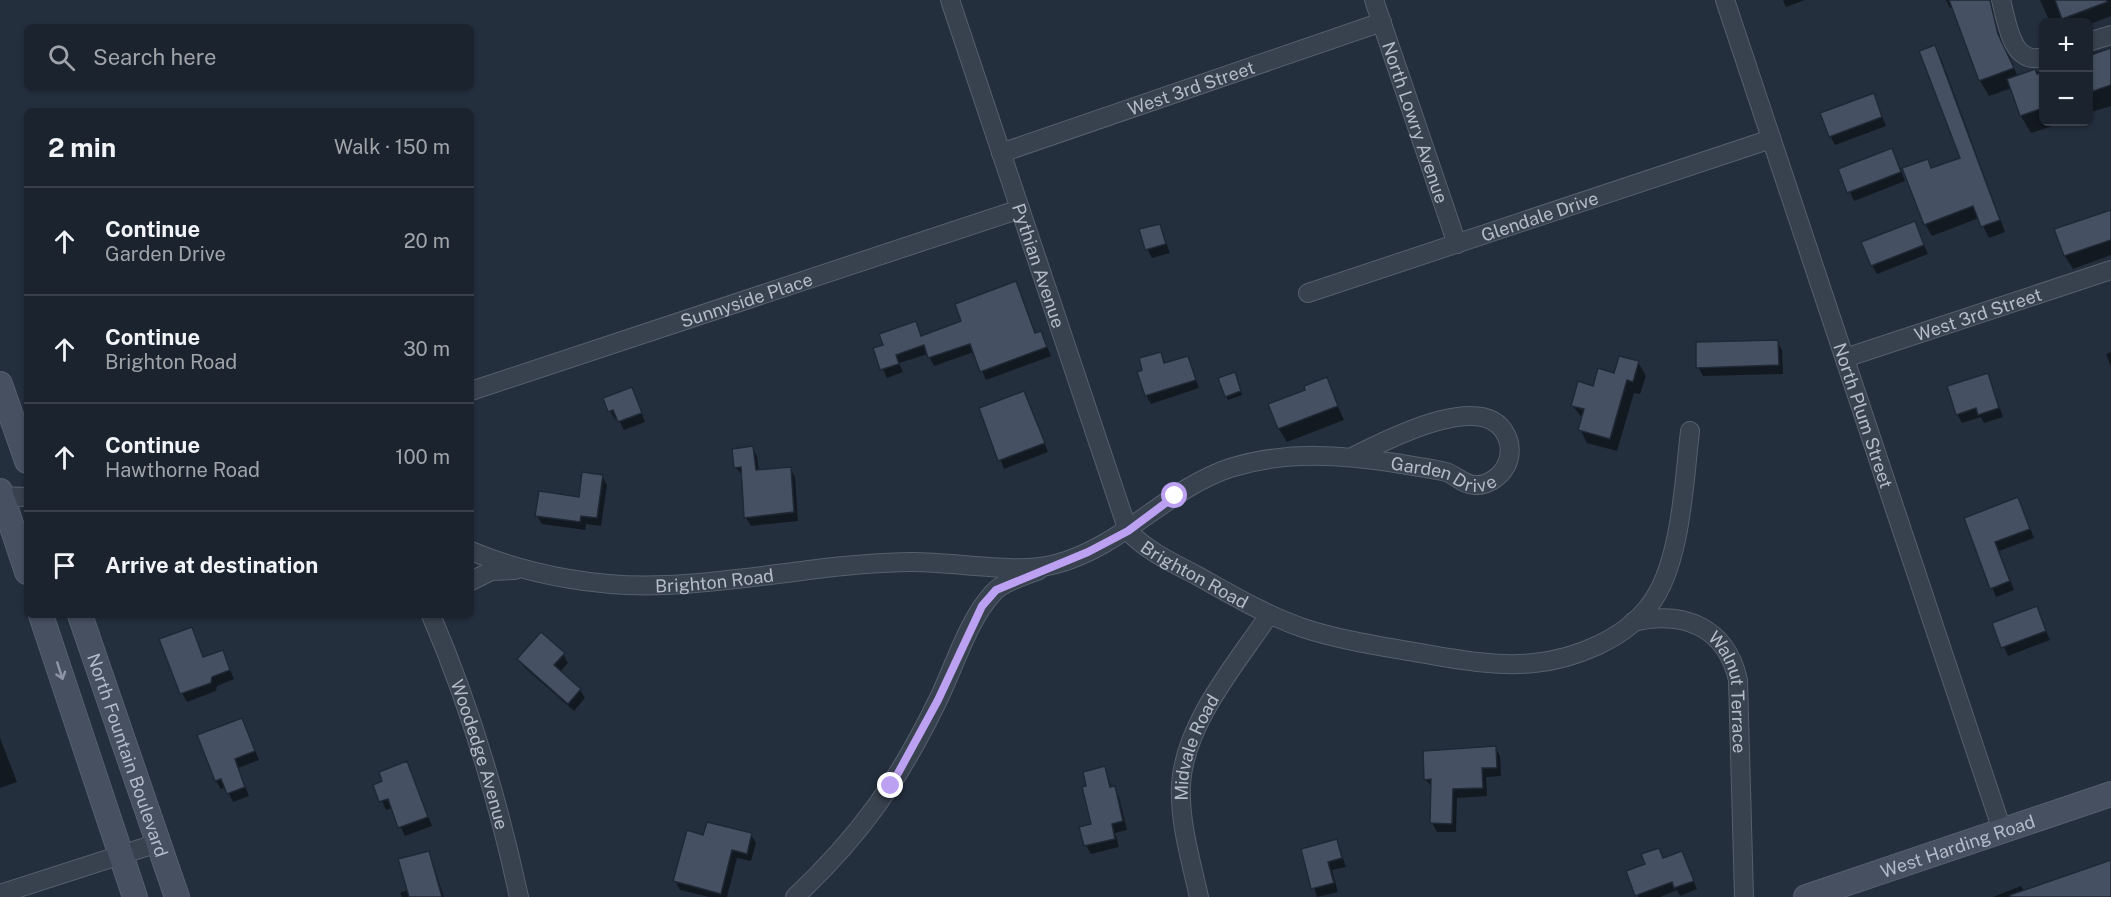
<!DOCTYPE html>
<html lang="en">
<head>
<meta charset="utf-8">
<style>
	:root { --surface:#1b232e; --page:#282f3a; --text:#f1f3f6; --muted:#a0a4aa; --line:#39404a }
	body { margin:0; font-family:"Public Sans",sans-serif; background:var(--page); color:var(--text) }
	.controls { position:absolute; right:18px; top:18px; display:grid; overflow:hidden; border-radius:9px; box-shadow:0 2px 4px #0004 }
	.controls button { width:54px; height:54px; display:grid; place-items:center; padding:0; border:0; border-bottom:2px solid var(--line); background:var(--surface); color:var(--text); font:30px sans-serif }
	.stop { position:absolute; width:18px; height:18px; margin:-14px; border:4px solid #bca0f2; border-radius:50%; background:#fff }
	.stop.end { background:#bca0f2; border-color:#fff; box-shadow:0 2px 6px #0008 }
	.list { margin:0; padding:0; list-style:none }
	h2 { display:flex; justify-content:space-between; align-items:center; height:78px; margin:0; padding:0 24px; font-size:26px }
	h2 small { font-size:20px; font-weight:400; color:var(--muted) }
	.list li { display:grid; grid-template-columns:39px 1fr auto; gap:18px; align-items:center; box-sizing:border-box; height:108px; padding:0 24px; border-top:2px solid var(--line) }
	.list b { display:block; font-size:22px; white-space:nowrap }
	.list p { margin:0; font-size:20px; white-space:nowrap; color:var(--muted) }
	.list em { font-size:20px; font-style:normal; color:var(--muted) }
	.icon { flex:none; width:33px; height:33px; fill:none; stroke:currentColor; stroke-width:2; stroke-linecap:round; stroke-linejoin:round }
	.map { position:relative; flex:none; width:2111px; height:897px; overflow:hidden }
	.search { position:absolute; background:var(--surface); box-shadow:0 2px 4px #0004; left:24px; top:24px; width:450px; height:66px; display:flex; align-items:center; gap:15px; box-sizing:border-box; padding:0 21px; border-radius:9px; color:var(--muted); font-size:22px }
	.panel { position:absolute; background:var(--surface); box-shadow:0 2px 4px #0004; left:24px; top:108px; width:450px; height:510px; border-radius:9px }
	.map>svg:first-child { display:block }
</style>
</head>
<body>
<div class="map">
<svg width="2111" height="897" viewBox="0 0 2111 897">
	<rect width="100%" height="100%" fill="#242f3e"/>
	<!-- shadow -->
	<g fill="#0007">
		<path d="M1783,0h22l-19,7z"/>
		<path d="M1946,0h45l15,50 12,27 26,-7v52h21l-34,11 -10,-17 -9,-28 -23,8 -9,-15 -27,-74 -3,1z"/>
		<path d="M2040,0h71v16l-23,9v-3h-38z"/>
		<path d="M1934,47l7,11 64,174 -16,6 -10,-20 -47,18 -7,-12 2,-63 5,9 30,-11z"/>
		<path d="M2111,48v58l-23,7v-59z"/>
		<path d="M1873,95l13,31 -51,19 -5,-9z"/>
		<path d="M1896,158l9,23 -51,20 -14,-31z"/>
		<path d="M2111,211v44l-38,14 -8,-13z"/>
		<path d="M1914,223l14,31 -51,20 -5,-9z"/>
		<path d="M1160,225l10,28 -18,5 -5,-9z"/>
		<path d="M1016,283l20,51 5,-2 10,24 -65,24 -12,-28 -40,14 -6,-12 -29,9 4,9 -16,6 -13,-29 11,-3 31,-23 6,14 41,-15z"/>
		<path d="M1777,341l5,9 1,24 -80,2 -5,-9z"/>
		<path d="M2111,352v15l-5,-13z"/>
		<path d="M1160,353l6,11 21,-7 12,31 -48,16 -5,-9z"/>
		<path d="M1638,362l8,14 -6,18 -6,-1 -17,58 -30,-8 -7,-14 3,-10 -11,-14 22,-18z"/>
		<path d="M1988,375l15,42 -19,6 -3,-6 -19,6 -5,-9z"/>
		<path d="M1236,377l6,18 -14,5 -2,-4z"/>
		<path d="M1326,379l18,41 -57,22 -8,-13 28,-38z"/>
		<path d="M632,389l13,33 -21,8 -6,-12 -3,1 -5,-8z"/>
		<path d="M1023,393l25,59 -44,17 -23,-60z"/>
		<path d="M752,448l5,8 2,15 31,-3 5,9 3,44 -47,5 -5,-8 -3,-42 -7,-8z"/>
		<path d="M602,476l5,9 -6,41 -15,-2 -1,6 -43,-6 -5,-8 43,-18z"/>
		<path d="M2018,499l16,39 -35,13 15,39 -18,7 -30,-78z"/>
		<path d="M2036,608l14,32 -42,16 -14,-32z"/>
		<path d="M191,628l13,31 18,-7 12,27 -17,7 -1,5 -29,11 -5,-9z"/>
		<path d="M563,654l5,9 -8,9 20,18 5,8 -11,13 -50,-44 -5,-8z"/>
		<path d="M242,720l17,40 -21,8 11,28 -16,6 -7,-15 -5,2 -5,-8z"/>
		<path d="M0,738l17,44 -17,6z"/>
		<path d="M1495,747l5,9 1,20 -15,1 1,19 -30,2 -1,34h-19l-5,-9 1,-35 -8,-9z"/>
		<path d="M407,763l25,63 -27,10 -13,-28 -6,2 -11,-25 9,-3z"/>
		<path d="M1105,768l7,20 7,9 8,33 -12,3 4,14 -28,7 -5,-9 6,-20 -4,-38z"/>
		<path d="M751,835l5,8 -5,18 -14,-3 -10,39h-18l-29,-7 -5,-9 30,-45z"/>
		<path d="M1337,841l9,26 -14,3 6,22 -21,5 -15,-47z"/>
		<path d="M1659,849l5,10 18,-6 15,36 -17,7 -3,-6 -17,7h-22l9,-32z"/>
		<path d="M429,852l15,45h-42l-2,-4 8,-3z"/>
		<path d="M2111,861v36h-118l28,-11 3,5z"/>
	</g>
	<!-- building -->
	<g fill="#455162" stroke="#1f2835" stroke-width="1.5">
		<path d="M1949,0h41l8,34 16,34 -35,13z"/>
		<path d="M2055,0h51l1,2 -45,17z"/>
		<path d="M1935,45l65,175 -19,7 -8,-21 -49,19 -22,-57 26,-9 3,9 29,-10 -41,-107z"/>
		<path d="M2111,48v37l-23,8v-37z"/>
		<path d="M2035,69l2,5 6,-2v36l-23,8 -13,-37z"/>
		<path d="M1874,93l8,24 -53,20 -9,-24z"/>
		<path d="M1892,148l9,24 -54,21 -9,-24z"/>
		<path d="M2111,210v30l-47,16 -10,-27z"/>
		<path d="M1915,221l9,24 -53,21 -10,-24z"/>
		<path d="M1160,224l6,20 -21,6 -6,-21z"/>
		<path d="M1016,281l19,52 6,-2 6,16 -67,25 -10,-28 -42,14 -4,-13 -28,10 3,9 -19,6 -7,-22 10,-3 -4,-11 37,-13 5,15 40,-15 -6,-17z"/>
		<path d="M1778,340l1,25 -83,3v-26z"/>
		<path d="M1161,352l3,11 24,-7 8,24 -51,16 -8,-24 5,-2 -3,-12z"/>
		<path d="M1619,356l20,5 -6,21 -6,-2 -17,59 -32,-9 6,-21 -13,-3 7,-25 15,5 5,-18 16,5z"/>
		<path d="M1235,372l6,19 -16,6 -7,-19z"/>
		<path d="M1988,373l11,35 -21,7 -2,-7 -20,7 -9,-29z"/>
		<path d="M1327,377l11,29 -60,23 -10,-25 37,-14 -1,-4z"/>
		<path d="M632,387l10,26 -24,9 -5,-12 -5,2 -5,-14z"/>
		<path d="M1024,391l21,52 -47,18 -19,-53z"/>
		<path d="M753,446l3,24 35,-3 3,45 -50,6 -3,-51 -7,1 -2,-19z"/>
		<path d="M582,472l21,3 -6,43 -16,-2 -1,6 -45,-6 4,-25 40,6z"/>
		<path d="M2018,497l12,32 -35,13 15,39 -20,8 -26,-71z"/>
		<path d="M2037,606l9,25 -45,17 -9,-25z"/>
		<path d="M192,627l11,30 20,-7 7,20 -18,7 -1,6 -31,11 -21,-55z"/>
		<path d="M541,632l24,21 -11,12 27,24 -13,15 -51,-45z"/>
		<path d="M242,718l13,33 -20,8 10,28 -18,7 -6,-15 -6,2 -18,-46z"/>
		<path d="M1496,746l1,22h-15l1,20 -30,1 -1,35 -22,-1 1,-44 -7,1 -1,-29z"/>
		<path d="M407,761l21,56 -30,11 -10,-29 -9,3 -6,-17 9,-4 -3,-9z"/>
		<path d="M1105,766l5,21 5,-1 8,35 -11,3 3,15 -31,7 -5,-19 12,-3 -9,-37 4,-1 -3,-14z"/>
		<path d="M707,822l45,11 -5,21 -15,-4 -11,44 -48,-13 14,-51 16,5z"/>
		<path d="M1337,839l5,19 -14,4 6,21 -23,6 -10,-40z"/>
		<path d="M1659,848l4,10 19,-7 12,30 -20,7 -2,-6 -37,14 -9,-25 19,-7 -4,-10z"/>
		<path d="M429,851l13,46h-33l-11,-38z"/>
		<path d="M2111,860v37h-101v-2z"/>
	</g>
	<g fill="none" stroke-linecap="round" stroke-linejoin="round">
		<defs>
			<g id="street">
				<path id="s1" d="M950,0l178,531c19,20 43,31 68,44 36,20 71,41 110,54 38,12 80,18 120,25 35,6 73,13 108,9 41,-4 90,-24 115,-57 32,-40 35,-124 41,-175"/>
				<path id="s2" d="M1374,0l83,244"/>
				<path id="s3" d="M1725,0l277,830"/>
				<path d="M2001,0c6,22 10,66 43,57"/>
				<path d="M2088,42l23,-7"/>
				<path id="s4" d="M1001,153l381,-131"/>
				<path id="s5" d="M1308,293l463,-154"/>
				<path id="s6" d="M1845,358l266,-88"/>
				<path id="s7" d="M471,391l549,-182"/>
				<path d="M0,496l27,1"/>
				<path id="s8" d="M471,551c60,25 131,37 195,34 81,-3 161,-22 243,-23 45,-1 106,13 147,2 67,-18 111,-75 174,-96 58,-18 113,-13 172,-4 14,3 30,4 44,8 10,3 17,13 29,13 12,1 25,-8 31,-19 5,-10 5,-22 0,-31 -22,-47 -121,6 -152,21"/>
				<path d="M471,581l20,-10 24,-1"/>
				<path id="s9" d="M431,615c39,91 67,185 88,282"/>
				<path id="s10" d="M1633,622c51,-12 93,5 105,58l6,217"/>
				<path d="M0,894l158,-51"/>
				<path d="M795,897c65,-61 103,-115 142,-195 17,-34 31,-83 57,-110 10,-11 31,-16 45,-22"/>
				<path id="s11" d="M1199,897c-8,-36 -20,-76 -18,-113 4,-61 55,-120 88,-169"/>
			</g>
			<g id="secondary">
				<path d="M0,384l27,77"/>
				<path d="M0,491l27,81"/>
				<path d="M41,615l94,282"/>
				<path id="s12" d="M80,615l97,282"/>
				<path id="s13" d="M1806,897l305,-103"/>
			</g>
		</defs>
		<!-- street casing -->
		<use href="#street" stroke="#565f6c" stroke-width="20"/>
		<!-- secondary casing -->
		<use href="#secondary" stroke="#565f6c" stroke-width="26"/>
		<!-- street -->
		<use href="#street" stroke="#38414e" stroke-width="18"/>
		<!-- secondary -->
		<use href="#secondary" stroke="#465061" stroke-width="24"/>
	</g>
	<!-- one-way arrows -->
	<defs><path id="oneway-shaft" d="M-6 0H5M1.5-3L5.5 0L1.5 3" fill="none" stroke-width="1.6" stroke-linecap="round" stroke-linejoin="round" transform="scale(1.5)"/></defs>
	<use stroke="#8e96a5" href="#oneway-shaft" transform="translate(60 671) rotate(72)"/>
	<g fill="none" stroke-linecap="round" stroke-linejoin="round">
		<!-- route -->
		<path stroke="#bca0f2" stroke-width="8" d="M891,786l47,-86 44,-94 14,-16 92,-38 40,-21 47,-35"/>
	</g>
	<g text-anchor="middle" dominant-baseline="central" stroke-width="5" stroke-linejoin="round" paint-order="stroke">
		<!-- street labels -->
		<g font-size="18" fill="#b4bcc9" stroke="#1d2633">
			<text stroke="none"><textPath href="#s4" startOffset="201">West 3rd Street</textPath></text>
			<text stroke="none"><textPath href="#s2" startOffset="129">North Lowry Avenue</textPath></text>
			<text stroke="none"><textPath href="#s5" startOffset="244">Glendale Drive</textPath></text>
			<text stroke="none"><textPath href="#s1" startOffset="280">Pythian Avenue</textPath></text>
			<text stroke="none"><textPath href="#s7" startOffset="290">Sunnyside Place</textPath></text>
			<text stroke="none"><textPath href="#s6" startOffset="140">West 3rd Street</textPath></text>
			<text stroke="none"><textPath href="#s3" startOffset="438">North Plum Street</textPath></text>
			<text stroke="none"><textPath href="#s8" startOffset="1008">Garden Drive</textPath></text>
			<text stroke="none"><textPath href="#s1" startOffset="640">Brighton Road</textPath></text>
			<text stroke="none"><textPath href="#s8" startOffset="248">Brighton Road</textPath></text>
			<text stroke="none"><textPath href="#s10" startOffset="146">Walnut Terrace</textPath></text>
			<text stroke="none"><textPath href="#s11" startOffset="154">Midvale Road</textPath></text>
			<text stroke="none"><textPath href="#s9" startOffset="148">Woodedge Avenue</textPath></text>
			<text stroke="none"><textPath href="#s12" startOffset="148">North Fountain Boulevard</textPath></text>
			<text stroke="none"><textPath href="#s13" startOffset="160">West Harding Road</textPath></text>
		</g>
	</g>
</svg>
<div class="controls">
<button>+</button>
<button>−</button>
</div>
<div class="stop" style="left:1175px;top:496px"></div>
<div class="stop end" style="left:891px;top:786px"></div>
<div class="search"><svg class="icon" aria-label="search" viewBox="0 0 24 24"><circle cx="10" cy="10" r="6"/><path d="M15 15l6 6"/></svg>Search here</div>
<section class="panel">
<h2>2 min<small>Walk · 150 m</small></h2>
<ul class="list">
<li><svg class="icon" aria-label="ahead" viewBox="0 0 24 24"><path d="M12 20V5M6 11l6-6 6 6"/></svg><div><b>Continue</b><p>Garden Drive</p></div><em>20 m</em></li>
<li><svg class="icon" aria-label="ahead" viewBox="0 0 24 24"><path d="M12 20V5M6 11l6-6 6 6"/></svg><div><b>Continue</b><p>Brighton Road</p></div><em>30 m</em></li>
<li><svg class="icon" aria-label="ahead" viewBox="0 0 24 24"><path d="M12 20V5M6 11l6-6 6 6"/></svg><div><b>Continue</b><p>Hawthorne Road</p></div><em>100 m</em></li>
<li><svg class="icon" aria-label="arrive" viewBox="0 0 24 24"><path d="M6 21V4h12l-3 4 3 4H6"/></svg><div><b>Arrive at destination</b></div></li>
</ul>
</section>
</div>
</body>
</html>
